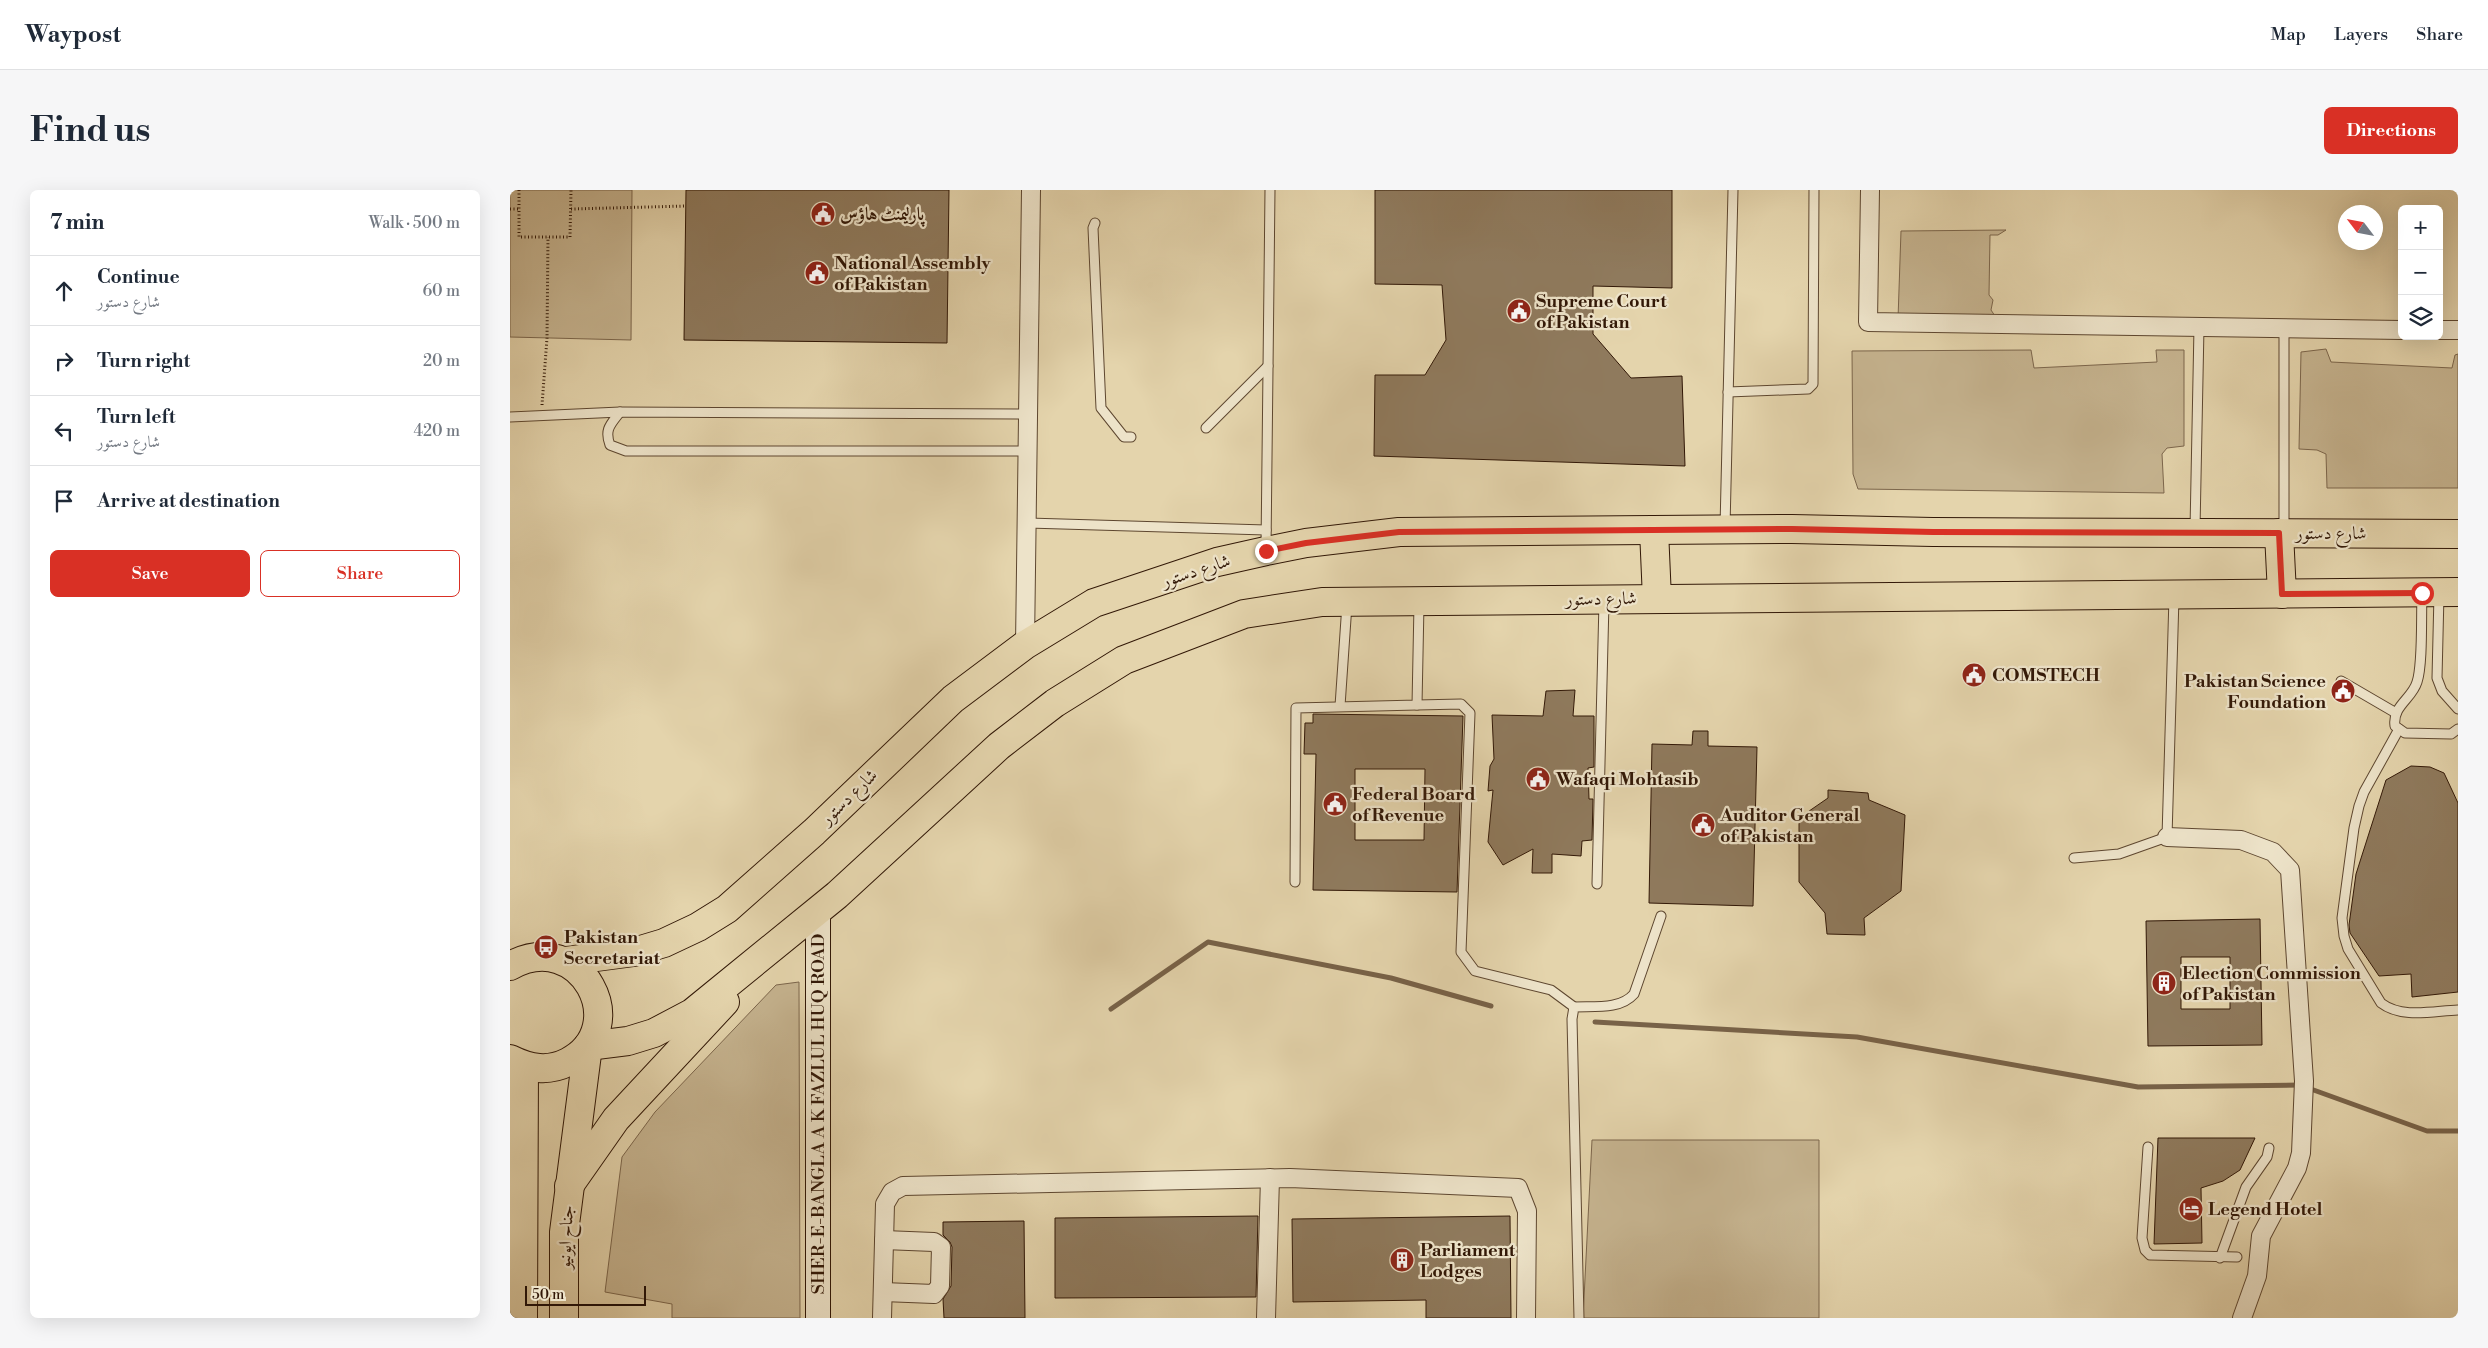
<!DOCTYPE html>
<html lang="en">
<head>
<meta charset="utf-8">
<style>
	:root { --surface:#fff; --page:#f6f6f7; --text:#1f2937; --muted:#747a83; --line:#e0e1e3; --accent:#d93025 }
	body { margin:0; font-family:"Libre Bodoni",Amiri,serif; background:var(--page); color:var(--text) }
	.controls { position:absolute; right:15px; top:15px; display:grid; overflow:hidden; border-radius:8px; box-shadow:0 5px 20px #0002 }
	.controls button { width:45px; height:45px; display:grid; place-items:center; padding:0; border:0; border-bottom:1px solid var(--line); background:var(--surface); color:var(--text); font:25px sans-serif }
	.compass { position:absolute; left:1828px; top:15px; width:45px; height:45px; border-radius:50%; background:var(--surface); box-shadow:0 5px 20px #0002; rotate:302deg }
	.scale { position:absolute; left:15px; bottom:12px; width:121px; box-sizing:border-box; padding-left:5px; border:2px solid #321807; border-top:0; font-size:14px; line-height:18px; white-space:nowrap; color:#321807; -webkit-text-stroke:4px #ede3c9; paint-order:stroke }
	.stop { position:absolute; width:15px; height:15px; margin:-11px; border:4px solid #d93025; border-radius:50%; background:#fff }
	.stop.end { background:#d93025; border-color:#fff; box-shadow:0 1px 5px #0008 }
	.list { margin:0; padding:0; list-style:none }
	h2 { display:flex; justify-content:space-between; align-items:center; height:65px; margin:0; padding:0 20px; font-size:21px }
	h2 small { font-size:16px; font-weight:400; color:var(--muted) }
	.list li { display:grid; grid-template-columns:32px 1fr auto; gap:15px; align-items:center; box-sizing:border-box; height:70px; padding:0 20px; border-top:1px solid var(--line) }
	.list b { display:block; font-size:19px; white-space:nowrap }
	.list p { margin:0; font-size:16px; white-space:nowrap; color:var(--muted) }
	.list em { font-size:16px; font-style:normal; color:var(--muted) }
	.actions { display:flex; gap:10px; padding:15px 20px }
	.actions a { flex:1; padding:11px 0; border:1px solid var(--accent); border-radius:8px; text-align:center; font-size:18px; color:var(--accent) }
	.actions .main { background:var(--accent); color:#fff }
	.icon { flex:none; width:28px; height:28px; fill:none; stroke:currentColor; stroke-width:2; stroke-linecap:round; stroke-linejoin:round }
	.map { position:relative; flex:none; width:1948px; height:1128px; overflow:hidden; border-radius:8px }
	header { display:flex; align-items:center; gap:30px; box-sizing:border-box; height:70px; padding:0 25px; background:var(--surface); border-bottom:1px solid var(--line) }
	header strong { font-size:24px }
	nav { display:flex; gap:28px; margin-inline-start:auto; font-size:18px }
	.intro { display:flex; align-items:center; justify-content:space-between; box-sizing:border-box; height:120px; padding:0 30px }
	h1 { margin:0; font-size:35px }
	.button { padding:12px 22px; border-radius:8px; background:var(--accent); color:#fff; font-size:18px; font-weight:700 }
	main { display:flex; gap:30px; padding:0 30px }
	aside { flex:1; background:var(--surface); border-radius:8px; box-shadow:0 5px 20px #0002 }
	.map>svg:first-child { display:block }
</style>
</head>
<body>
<header>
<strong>Waypost</strong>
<nav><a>Map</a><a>Layers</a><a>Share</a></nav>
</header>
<div class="intro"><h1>Find us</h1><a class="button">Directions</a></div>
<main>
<aside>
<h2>7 min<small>Walk · 500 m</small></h2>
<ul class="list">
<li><svg class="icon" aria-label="ahead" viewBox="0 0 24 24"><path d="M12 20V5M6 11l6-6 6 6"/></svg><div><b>Continue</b><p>شارع دستور</p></div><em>60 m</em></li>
<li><svg class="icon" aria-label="right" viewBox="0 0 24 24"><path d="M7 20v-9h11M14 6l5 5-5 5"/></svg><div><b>Turn right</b></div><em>20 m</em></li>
<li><svg class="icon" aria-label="left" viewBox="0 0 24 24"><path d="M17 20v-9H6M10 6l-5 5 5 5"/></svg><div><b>Turn left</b><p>شارع دستور</p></div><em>420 m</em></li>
<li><svg class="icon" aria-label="arrive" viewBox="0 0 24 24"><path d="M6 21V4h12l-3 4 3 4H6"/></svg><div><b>Arrive at destination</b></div></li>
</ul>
<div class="actions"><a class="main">Save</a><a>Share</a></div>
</aside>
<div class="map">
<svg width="1948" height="1128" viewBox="0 0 1948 1128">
	<rect width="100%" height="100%" fill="#e4d4ac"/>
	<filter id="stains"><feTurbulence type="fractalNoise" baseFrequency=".004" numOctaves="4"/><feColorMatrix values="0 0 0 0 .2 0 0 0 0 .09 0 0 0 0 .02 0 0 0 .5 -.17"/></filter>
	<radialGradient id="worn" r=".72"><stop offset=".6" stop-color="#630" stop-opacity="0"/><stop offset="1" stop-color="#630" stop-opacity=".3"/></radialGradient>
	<!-- green -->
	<g fill="#c6b490" stroke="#7c664c">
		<path d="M0,0h122l-1,150 -121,-3z"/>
		<path d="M1496,40l-8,5h-8l-1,60 4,5 -2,10 4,6 -97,3 3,-88z"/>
		<path d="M1816,159l5,13 121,6 3,-13 3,-1v134h-131l-1,-34 -9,-4 -18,-1 2,-97z"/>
		<path d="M1521,160l3,18 123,-6 -1,-12h28v96l-17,2 -5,6 2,39 -306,-4 -5,-15 -1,-123z"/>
		<path d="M289,792l1,336h-128v-14l-67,-12 17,-135 33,-45 121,-127z"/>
		<path d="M1082,950h227v178h-236z"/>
	</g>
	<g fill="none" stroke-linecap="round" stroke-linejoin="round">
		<!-- stream -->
		<g stroke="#786248" stroke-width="5">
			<path d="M601,819l97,-67 183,36 100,28"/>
			<path d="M1085,832l262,15 281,50 162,-2"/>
			<path d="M1798,898l119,43h31"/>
		</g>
	</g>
	<!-- building -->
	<g fill="#8f7a5d" stroke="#321807" fill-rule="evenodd">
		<path d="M176,0h263l-2,153 -263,-3z"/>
		<path d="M865,0h297v98l-79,-2v48l38,44 51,-2 3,90 -311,-10 1,-81h50l21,-35 -4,-55 -67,-1z"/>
		<path d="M1065,500l-2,26h21v51l-6,1 1,31h4l-1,41 -10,1 -1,15 -29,-2v19h-20l1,-24 -30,16 -15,-23 5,-52 -5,1 2,-25 4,-7 -2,-44 51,1 3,-25z"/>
		<path d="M803,524l150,2 -6,176 -144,-2 3,-136h-12l1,-31h8zM845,579h70l-1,71h-69z"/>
		<path d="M1183,541h15v15l49,1 -4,159 -104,-3 3,-159 40,1z"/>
		<path d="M1901,576l19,1 14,6 14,30v189l-46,5 -1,-23 -32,2 -29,-43 -1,-8 7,-51 30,-94z"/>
		<path d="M1318,600l40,3 1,7 36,15 -4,76 -37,27 1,17 -38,-1 -2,-21 -26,-31v-64l29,-20z"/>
		<path d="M1750,729l2,126 -114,1 -2,-125zM1671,767h49v52h-49z"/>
		<path d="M1648,948h97l-15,32 -17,11 -22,7 1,55 -48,1z"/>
		<path d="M748,1026l-2,81 -201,1v-80z"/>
		<path d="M1000,1026l1,102h-85v-18l-133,2 -1,-83z"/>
		<path d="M514,1031l1,97h-81l-1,-19 8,-13 1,-39 -2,-5 -7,-7v-13z"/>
	</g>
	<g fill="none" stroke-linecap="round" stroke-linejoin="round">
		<defs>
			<g id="lane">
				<path d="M585,33l-2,5 8,180 23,29h7"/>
				<path d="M1774,138v202"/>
				<path d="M1218,202l80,-3 5,-5 1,-194"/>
				<path d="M110,222c-9,12 -16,17 -10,33l16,6h403"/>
				<path d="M0,227l110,-5 409,2"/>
				<path d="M696,238l62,-62"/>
				<path d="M518,333l238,7"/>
				<path d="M1215,337l8,-337"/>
				<path d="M1685,339l4,-202"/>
				<path d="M756,358l4,-358"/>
				<path d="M1929,404l-2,84 5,13 16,18"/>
				<path d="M1912,405c-1,22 1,69 -5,87 -5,17 -25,24 -22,44l10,7 46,1 7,-5"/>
				<path d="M1831,491l55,32"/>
				<path d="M907,515l44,-1 9,9 -9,239 14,19 76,19 23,17"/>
				<path d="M830,516l7,-102"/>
				<path d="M1889,539l-35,63 -5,14 -5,22 -12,90 2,18 4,13 33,54c21,16 52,8 77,7"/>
				<path d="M1564,668l45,-4 48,-17 7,-240"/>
				<path d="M785,692l1,-174 121,-3 2,-101"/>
				<path d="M1087,694l7,-282"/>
				<path d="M1638,957l-6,91 3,12 5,5 87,2"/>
				<path d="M1710,1068l26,-71 21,-30 2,-9"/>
				<path d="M1069,1128l-7,-299 2,-12c20,-1 46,3 60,-13l27,-78"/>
			</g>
			<g id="street">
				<path d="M1360,0l-2,132 534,8"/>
				<path d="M1929,140h19"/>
				<path d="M515,455l6,-455"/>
				<path d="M1657,647l74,3 32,12 17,18 14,211 -3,72 -4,15 -36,68 -4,40 -15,42"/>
				<path d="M373,1102l51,2 6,-8 1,-39 -7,-5 -50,-2"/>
				<path d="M372,1128l3,-114 7,-12 11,-6 387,-8 228,10 9,23 -1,107"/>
				<path d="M756,1128l4,-140"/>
			</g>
			<path id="secondary" d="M308,1128v-408"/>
			<g id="primary">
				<path d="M1144,340l3,69"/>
				<path d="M1769,343l3,61"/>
				<path d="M56,771l68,-9 30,-9 34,-16 29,-18 87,-77 139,-133 72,-54 69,-42 123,-41 49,-11 40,-8 93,-11 393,-3 141,3 525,2"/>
				<path d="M0,776c71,-40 124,62 58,96 -20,10 -38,7 -58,-3"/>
				<path d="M78,856l40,-5 26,-8 38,-20 145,-118 162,-149 56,-43 69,-43 120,-46 78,-12 1136,-10"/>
				<path d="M59,996l47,-67 109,-117"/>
				<path d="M13,1128l1,-251"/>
				<path d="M54,1128v-86l24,-186"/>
			</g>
		</defs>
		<!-- lane casing -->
		<use href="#lane" stroke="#5e4730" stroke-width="11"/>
		<!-- street casing -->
		<use href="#street" stroke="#5e4730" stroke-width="20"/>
		<!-- secondary casing -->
		<use href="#secondary" stroke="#321807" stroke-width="26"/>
		<!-- primary casing -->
		<use href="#primary" stroke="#321807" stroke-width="30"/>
		<!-- path -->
		<g stroke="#321807" stroke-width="3" stroke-dasharray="1 2.5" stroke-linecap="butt">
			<path d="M9,0v47h51l1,-47"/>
			<path d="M0,19h9"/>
			<path d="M61,19l115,-3"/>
			<path d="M32,215l5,-67 1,-101"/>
		</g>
		<!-- lane -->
		<use href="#lane" stroke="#ede3c9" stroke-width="9"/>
		<!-- street -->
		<use href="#street" stroke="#ede3c9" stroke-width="18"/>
		<!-- secondary -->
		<use href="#secondary" stroke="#ede3c9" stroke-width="24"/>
		<!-- primary -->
		<use href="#primary" stroke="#e4d4ac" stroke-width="28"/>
	</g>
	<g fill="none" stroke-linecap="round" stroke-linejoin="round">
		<!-- route -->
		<path stroke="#d93025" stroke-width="6" d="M756,361l40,-8 93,-11 393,-3 141,3 346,1 3,61 140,-1"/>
	</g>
	<!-- icons -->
	<defs>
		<symbol id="civic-disc" viewBox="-11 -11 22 22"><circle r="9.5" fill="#8f2418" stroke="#ede3c9"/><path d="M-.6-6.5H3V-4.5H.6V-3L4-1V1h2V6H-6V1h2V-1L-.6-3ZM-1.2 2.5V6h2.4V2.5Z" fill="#fff"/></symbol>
		<symbol id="bus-disc" viewBox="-11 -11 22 22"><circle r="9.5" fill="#8f2418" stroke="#ede3c9"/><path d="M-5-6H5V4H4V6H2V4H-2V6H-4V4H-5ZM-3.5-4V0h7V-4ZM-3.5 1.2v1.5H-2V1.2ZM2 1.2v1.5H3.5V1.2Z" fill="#fff"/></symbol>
		<symbol id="building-disc" viewBox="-11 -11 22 22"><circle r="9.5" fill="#8f2418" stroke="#ede3c9"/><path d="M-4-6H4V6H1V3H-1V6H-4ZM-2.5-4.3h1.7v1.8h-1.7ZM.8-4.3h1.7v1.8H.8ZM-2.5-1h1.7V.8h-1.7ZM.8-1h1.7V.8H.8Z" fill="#fff"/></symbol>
		<symbol id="hotel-disc" viewBox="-11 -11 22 22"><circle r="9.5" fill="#8f2418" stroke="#ede3c9"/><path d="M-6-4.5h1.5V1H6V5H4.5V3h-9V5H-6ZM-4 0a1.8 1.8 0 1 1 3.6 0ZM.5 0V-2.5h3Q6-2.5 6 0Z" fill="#fff"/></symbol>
	</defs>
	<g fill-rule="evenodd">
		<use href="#civic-disc" x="299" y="10" width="28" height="28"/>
		<use href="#civic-disc" x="293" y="69" width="28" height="28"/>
		<use href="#civic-disc" x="995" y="107" width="28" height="28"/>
		<use href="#civic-disc" x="1450" y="471" width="28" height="28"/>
		<use href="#civic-disc" x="1819" y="487" width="28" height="28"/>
		<use href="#civic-disc" x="1014" y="575" width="28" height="28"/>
		<use href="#civic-disc" x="811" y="600" width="28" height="28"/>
		<use href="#civic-disc" x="1179" y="621" width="28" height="28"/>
		<use href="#bus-disc" x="22" y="743" width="28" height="28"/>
		<use href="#building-disc" x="1640" y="779" width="28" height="28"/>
		<use href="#hotel-disc" x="1667" y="1005" width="28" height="28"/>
		<use href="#building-disc" x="878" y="1056" width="28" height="28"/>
	</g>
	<g text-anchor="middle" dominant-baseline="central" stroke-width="4.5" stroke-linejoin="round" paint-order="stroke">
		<!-- poi labels -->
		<g font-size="18" font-weight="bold" fill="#321807" stroke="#ede3c9" text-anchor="start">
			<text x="330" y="24">پارلیمنٹ ہاؤس</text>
			<text x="324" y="73">National Assembly<tspan x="324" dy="21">of Pakistan</tspan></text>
			<text x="1026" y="111">Supreme Court<tspan x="1026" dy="21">of Pakistan</tspan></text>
			<text x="1482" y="485">COMSTECH</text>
			<text x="1816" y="491" text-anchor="end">Pakistan Science<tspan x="1816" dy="21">Foundation</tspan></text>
			<text x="1046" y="589">Wafaqi Mohtasib</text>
			<text x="842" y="604">Federal Board<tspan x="842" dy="21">of Revenue</tspan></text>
			<text x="1210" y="625">Auditor General<tspan x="1210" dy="21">of Pakistan</tspan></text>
			<text x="54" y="747">Pakistan<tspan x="54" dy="21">Secretariat</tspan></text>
			<text x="1672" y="783">Election Commission<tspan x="1672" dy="21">of Pakistan</tspan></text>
			<text x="1698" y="1019">Legend Hotel</text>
			<text x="910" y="1060">Parliament<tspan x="910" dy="21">Lodges</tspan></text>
		</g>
		<!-- street labels -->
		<g font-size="18" fill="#321807" stroke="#ede3c9">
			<text x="1821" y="343">شارع دستور</text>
			<text transform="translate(686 381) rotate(-18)">شارع دستور</text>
			<text transform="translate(1091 409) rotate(-1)">شارع دستور</text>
			<text transform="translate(339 607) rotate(-44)">شارع دستور</text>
			<text transform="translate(308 924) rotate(-90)">SHER-E-BANGLA A K FAZLUL HUQ ROAD</text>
			<text transform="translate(56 1047) rotate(-87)">جناح ایونیو</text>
		</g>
	</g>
	<rect width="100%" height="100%" filter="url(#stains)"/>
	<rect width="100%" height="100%" fill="url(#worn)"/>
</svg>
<div class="controls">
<button>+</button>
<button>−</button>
<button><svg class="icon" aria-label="layers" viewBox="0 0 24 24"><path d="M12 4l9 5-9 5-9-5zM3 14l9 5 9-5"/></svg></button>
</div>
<svg class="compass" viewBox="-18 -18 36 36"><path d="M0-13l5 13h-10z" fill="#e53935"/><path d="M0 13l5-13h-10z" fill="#747a83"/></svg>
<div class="scale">50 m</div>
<div class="stop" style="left:1912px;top:403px"></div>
<div class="stop end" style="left:756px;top:361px"></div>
</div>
</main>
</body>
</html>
